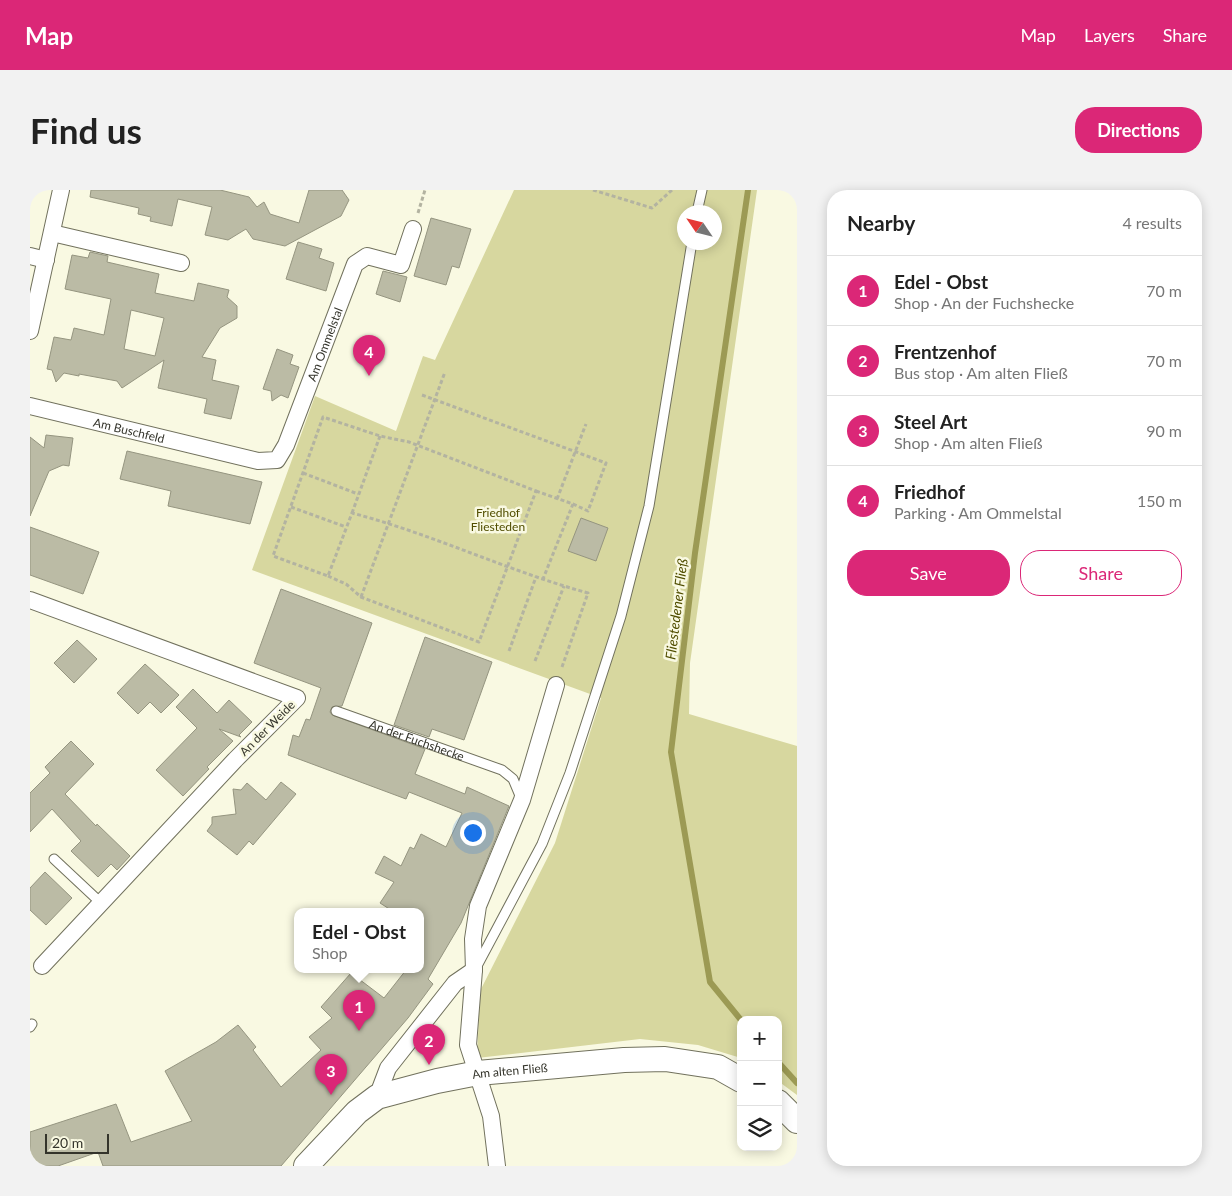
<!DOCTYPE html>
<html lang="en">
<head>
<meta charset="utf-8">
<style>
	:root { --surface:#fff; --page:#f2f2f2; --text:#222; --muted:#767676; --line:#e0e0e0; --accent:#db2777 }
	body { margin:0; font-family:Lato,sans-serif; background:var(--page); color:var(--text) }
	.controls { position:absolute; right:15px; bottom:15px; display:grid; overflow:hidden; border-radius:10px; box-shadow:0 2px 12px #0003 }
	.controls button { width:45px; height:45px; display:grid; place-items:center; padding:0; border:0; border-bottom:1px solid var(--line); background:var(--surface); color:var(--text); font:25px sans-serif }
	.compass { position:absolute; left:647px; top:15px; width:45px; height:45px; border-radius:50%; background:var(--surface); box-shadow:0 2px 12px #0003; rotate:305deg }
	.scale { position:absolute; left:15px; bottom:12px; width:64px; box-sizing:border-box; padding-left:5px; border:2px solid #34342b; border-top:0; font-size:14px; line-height:18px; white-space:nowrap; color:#34342b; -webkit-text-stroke:4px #f9f9e2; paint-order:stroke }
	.you { position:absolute; left:442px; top:642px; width:18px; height:18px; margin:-12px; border:4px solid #fff; border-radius:50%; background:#1a73e8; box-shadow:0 0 0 8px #1a73e833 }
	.badge { display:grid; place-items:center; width:32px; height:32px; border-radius:50%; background:var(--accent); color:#fff; font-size:16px; font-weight:700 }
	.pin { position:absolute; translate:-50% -41px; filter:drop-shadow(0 1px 2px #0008) }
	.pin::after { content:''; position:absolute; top:26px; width:18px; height:15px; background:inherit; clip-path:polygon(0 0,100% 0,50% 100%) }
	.popup { position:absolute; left:264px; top:718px; width:130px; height:65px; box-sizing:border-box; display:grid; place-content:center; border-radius:10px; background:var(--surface); filter:drop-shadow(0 1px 4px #0005); font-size:16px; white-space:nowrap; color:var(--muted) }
	.popup b { font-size:19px; color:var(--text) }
	.popup::after { content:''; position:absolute; left:50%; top:100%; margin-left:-10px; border:10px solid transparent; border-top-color:var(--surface) }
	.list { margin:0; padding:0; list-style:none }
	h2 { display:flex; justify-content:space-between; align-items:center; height:65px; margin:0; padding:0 20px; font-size:21px }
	h2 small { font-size:16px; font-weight:400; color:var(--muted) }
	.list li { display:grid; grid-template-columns:32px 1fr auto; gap:15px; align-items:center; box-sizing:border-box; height:70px; padding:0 20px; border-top:1px solid var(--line) }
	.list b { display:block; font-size:19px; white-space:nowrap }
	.list p { margin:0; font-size:16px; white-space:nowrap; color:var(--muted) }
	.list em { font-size:16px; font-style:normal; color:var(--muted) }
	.actions { display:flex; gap:10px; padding:15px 20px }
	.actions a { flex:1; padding:11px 0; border:1px solid var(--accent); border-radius:20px; text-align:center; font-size:18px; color:var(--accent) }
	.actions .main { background:var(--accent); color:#fff }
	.icon { flex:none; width:28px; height:28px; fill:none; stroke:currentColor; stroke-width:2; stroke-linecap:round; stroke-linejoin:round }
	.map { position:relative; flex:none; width:767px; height:976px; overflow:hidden; border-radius:20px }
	header { display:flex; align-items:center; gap:30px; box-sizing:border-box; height:70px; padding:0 25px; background:var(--accent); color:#fff }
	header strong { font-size:24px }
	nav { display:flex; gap:28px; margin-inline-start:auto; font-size:18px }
	.intro { display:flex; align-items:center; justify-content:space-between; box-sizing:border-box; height:120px; padding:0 30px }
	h1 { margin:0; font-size:35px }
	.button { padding:12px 22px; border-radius:20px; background:var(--accent); color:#fff; font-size:18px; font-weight:700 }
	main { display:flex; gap:30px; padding:0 30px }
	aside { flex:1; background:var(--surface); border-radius:20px; box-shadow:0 2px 12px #0003 }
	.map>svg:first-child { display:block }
</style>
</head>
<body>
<header>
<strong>Map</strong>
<nav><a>Map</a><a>Layers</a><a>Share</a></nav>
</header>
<div class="intro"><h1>Find us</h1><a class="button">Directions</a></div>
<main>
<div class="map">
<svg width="767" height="976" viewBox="0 0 767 976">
	<rect width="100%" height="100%" fill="#f9f9e2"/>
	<!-- green -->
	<path fill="#d7d79f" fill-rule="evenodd" d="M484,0h243l-67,473 -1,51 108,32v349l-19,-14v-61h-37v38l-43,-13 -58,-6 -163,19 3,-67 75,-148 46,-145 -349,-128 63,-174 81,35 27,-75 12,4zM654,22h30v30h-30z"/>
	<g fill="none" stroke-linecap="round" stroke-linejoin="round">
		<!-- stream -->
		<g stroke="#9c9a54" stroke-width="6">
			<path d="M711,830l-31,-38 -39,-230 24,-199 53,-363"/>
			<path d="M748,872l19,21"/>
		</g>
	</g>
	<!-- building -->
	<g fill="#bbbba5" stroke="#959580" fill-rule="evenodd">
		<path d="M61,0h129l29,7 8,10 7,-5 6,12 29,9 10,-33h33l7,10 -8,16 -56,30 -32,-7 -7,-10 -18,11 -23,-5 7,-28 -34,-8 -6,27 -22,-5 1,-4 -13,-3 1,-6 -49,-11z"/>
		<path d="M401,28l40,11 -12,39 -7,-2 -6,19 -32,-9z"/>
		<path d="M268,52l24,7 -3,9 15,5 -8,28 -40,-12z"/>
		<path d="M60,62l18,4 -1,6 52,12 -4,19 39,8 4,-18 31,7 -2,7 10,9v12l-17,10 -18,29 14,3 -4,20 27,6 -8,33 -27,-6 3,-14 -49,-11 6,-28 -42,28 -5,-7 -38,-7v2l-15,-3 -8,9 -4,-12 -5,-1 7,-32 17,3 3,-12 30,7 7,-36 -46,-10 7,-34 16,3zM101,120l33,8 -9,38 -31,-7z"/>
		<path d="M353,81l24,6 -7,25 -24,-8z"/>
		<path d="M247,159l16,6 -3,9 9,3 -11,31 -7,-3 -9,6 -1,-10 -8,-2z"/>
		<path d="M16,245l27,3 -4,28 -6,-1 -14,6 -19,45v-79l14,11z"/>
		<path d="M97,261l135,31 -12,42 -82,-18 3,-15 -51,-12z"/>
		<path d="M551,328l27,10 -12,33 -28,-10z"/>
		<path d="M0,337l69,25 -16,42 -53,-19z"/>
		<path d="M251,399l91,34 -30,83 -10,1 -2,5 2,3 93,34 -10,25 50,20 2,-7 42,19 -48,117 -33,56 5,5 -25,34 -127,148h-178l-5,-14 -40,14h-28v-34l86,-28 15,38 61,-21 -27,-50 51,-29 22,-17 18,22 -3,3 28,37 40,-37 -12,-13 23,-19 -11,-11 30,-34 33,25 22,-28h14v-58h-26l-14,-9 14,-21 -19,-9 9,-17 17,10 9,-19 4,2 7,-15 25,13 16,-34 -53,-21 -3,7 -118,-44 5,-20 6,2 7,-18 4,1 11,-32 -67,-25z"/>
		<path d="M395,447l67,25 -28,78 -32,-11 -3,8 -35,-12z"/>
		<path d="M47,450l20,19 -23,24 -20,-20z"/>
		<path d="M115,474l34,31 -18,18 -11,-11 -12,12 -21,-21z"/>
		<path d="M163,499l24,24 12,-13 23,22 -13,13 2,2 -22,-8 14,12 -26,26 2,2 -26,27 -27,-26 41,-42 -21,-21z"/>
		<path d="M41,551l23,23 -29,30 31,32 1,-2 33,32 -13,14 -6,-6 -13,13 -27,-26 10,-10 -29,-32 -22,23v-39l20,-20 -5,-6z"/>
		<path d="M251,592l15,12 -43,51 -4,-4 -12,14 -30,-24 5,-7v-7l24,-3 -3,-25 8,1 6,-7 19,17z"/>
		<path d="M15,682l27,26 -26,27 -16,-15v-22z"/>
	</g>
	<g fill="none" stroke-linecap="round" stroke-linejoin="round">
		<defs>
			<g id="lane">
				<path d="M667,22l5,-22"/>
				<path id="s1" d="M306,521l166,59 11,9 8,19"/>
				<path d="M24,669l47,44"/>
				<path d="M447,776l65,-122 28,-71 51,-157 28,-110 43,-264"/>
				<path d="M0,837l2,-3"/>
			</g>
			<g id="street">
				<path d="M22,43l129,30"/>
				<path d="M0,66l16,4"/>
				<path d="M0,141l31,-141"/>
				<path id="s2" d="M0,216l228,55 19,-1 9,-15 69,-181 12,-8 34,9 12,-36"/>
				<path d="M0,410l267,98 -62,62 -193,206"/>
				<path d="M347,907l11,-29 67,-85 19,-13"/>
				<path d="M467,976l-6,-50 -23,-71 6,-75 -1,-31 5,-33 44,-106 34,-115"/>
			</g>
			<g id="secondary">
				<path d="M748,912l19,19"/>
				<path id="s3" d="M276,976l51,-54 20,-15 60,-16 41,-8 146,-13 41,-1 53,8 23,13"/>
			</g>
		</defs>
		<!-- lane casing -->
		<use href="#lane" stroke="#71715d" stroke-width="11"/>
		<!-- street casing -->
		<use href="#street" stroke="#71715d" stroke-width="18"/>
		<!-- secondary casing -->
		<use href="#secondary" stroke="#71715d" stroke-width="26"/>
		<!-- path -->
		<g stroke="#b3b3a1" stroke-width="3" stroke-dasharray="4 2.5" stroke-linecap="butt">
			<path d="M563,0l59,18 20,-18"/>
			<path d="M388,23l7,-23"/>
			<path d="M392,205l184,68 -18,48 -15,-7"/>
			<path d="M273,283l55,21"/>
			<path d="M506,301l37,13 -30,75"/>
			<path d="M527,309l29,-75"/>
			<path d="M261,317l55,20"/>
			<path d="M322,323l28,-77"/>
			<path d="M298,386l18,8 15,13 118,45 57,-151 -127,-49 -29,-6 -57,-19 -50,139 55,20 24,-63c80,21 156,58 236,80l-26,74"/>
			<path d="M331,407l84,-225"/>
			<path d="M479,461l27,-74"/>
			<path d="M505,471l29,-75"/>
		</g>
		<!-- lane -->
		<use href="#lane" stroke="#fff" stroke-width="9"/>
		<!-- street -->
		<use href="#street" stroke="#fff" stroke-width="16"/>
		<!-- secondary -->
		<use href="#secondary" stroke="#fff" stroke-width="24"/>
	</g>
	<g text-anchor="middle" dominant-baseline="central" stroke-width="5" stroke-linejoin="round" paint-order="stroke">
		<!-- street labels -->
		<g font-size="12" fill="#34342b" stroke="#f9f9e2">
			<text stroke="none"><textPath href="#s2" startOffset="379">Am Ommelstal</textPath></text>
			<text stroke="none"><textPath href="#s2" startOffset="102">Am Buschfeld</textPath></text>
			<text transform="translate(237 538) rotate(-45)">An der Weide</text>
			<text stroke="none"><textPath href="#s1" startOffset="86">An der Fuchshecke</textPath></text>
			<text stroke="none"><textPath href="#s3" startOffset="235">Am alten Fließ</textPath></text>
		</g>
		<!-- park labels -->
		<g font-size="12" fill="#514e00" stroke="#f9f9e2">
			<text x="468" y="322">Friedhof<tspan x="468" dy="14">Fliesteden</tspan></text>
		</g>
		<!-- water labels -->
		<g font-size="14" font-style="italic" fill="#514e00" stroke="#f9f9e2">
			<text transform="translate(646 419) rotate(-83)">Fliestedener Fließ</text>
		</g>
	</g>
</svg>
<div class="controls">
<button>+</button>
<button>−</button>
<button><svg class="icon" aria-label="layers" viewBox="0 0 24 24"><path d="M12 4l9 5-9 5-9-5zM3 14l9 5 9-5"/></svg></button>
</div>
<svg class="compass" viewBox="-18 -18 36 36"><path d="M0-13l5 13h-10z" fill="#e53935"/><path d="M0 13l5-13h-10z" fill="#767676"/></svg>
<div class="scale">20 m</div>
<div class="you"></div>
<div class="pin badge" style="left:329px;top:841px">1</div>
<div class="popup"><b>Edel - Obst</b>Shop</div>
<div class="pin badge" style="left:399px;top:875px">2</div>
<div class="pin badge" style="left:301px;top:905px">3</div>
<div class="pin badge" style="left:339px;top:186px">4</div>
</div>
<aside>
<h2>Nearby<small>4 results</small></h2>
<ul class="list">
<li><span class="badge">1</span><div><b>Edel - Obst</b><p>Shop · An der Fuchshecke</p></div><em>70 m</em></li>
<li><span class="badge">2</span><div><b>Frentzenhof</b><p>Bus stop · Am alten Fließ</p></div><em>70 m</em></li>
<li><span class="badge">3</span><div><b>Steel Art</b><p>Shop · Am alten Fließ</p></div><em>90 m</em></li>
<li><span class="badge">4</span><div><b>Friedhof</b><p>Parking · Am Ommelstal</p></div><em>150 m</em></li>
</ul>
<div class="actions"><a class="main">Save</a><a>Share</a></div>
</aside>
</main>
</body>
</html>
